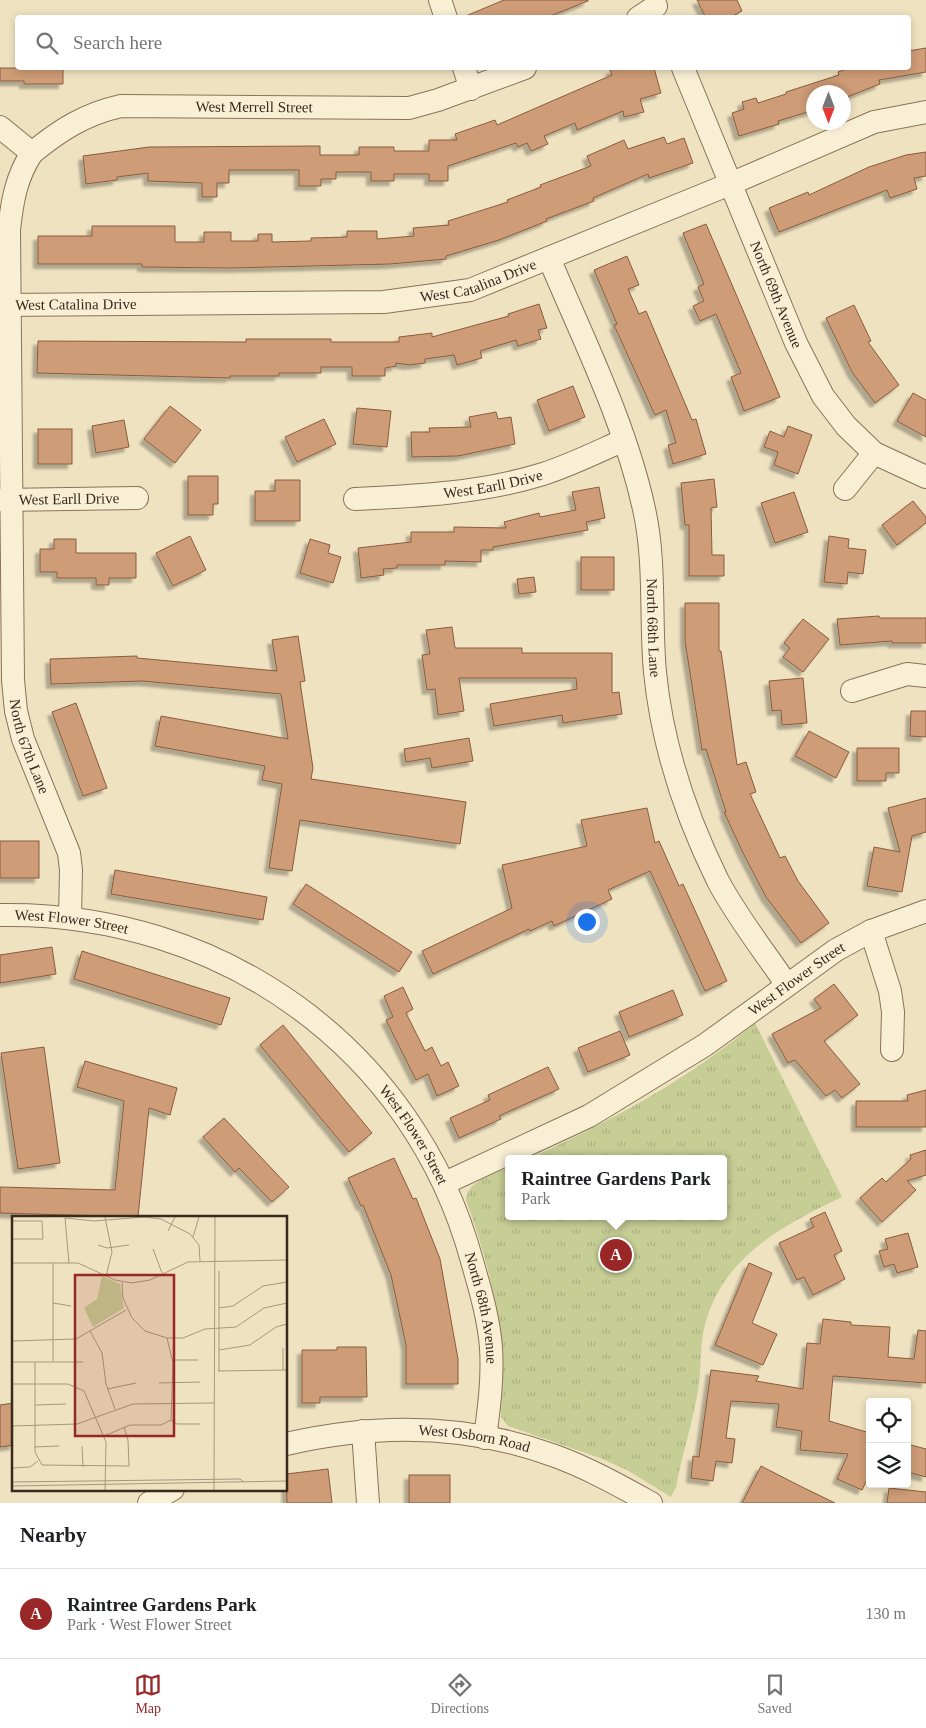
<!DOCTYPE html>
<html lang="en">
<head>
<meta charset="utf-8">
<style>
	:root { --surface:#fff; --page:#f6f6f6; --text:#202124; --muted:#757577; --line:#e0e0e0; --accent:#992727 }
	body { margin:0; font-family:Georgia,serif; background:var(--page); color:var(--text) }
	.controls { position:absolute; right:15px; bottom:15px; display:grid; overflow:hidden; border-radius:5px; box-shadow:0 2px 8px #0003 }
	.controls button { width:45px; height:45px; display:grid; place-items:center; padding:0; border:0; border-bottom:1px solid var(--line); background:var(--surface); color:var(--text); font:25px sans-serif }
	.compass { position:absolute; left:806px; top:85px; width:45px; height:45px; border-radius:50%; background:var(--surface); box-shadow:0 2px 8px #0003; rotate:180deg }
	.you { position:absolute; left:586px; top:921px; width:18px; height:18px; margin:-12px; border:4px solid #fff; border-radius:50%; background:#1a73e8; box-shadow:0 0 0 8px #1a73e833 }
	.badge { display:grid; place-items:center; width:32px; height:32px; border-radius:50%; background:var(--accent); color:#fff; font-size:16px; font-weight:700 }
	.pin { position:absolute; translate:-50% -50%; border:2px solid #fff; box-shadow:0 1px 5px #0006 }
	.popup { position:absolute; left:505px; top:1155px; width:222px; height:65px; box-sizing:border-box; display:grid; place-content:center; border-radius:5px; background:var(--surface); filter:drop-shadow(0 1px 4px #0005); font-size:16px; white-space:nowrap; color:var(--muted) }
	.popup b { font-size:19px; color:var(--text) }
	.popup::after { content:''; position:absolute; left:50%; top:100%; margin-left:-10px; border:10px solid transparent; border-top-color:var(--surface) }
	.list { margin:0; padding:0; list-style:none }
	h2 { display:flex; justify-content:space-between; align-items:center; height:65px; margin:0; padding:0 20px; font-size:21px }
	h2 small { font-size:16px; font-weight:400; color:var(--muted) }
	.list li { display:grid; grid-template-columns:32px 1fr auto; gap:15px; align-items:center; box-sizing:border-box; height:90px; padding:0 20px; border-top:1px solid var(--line) }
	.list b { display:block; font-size:19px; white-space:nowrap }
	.list p { margin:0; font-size:16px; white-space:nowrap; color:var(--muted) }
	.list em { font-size:16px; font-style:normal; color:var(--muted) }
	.icon { flex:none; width:28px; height:28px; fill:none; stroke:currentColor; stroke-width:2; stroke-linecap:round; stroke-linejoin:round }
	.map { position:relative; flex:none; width:926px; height:1503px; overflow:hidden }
	.search { position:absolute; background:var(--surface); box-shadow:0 2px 8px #0003; left:15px; right:15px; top:15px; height:55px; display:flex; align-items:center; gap:12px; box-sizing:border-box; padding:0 18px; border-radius:5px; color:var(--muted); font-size:19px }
	.sheet { height:155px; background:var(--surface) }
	nav { display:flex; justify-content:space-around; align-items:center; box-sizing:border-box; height:70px; border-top:1px solid var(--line); background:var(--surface); font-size:14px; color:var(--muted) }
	nav a { display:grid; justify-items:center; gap:2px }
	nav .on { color:var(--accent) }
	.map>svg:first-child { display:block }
</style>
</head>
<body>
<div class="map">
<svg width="926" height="1503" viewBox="0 0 926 1503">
	<defs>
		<pattern id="park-tufts" width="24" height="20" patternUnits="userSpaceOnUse" patternTransform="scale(1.25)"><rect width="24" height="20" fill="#c6cd95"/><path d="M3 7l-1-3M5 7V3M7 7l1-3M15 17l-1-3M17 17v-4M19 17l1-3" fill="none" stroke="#abb080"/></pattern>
		<filter id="shadow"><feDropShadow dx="-4.5" dy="4.5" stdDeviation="1" flood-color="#0004"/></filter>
	</defs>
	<rect width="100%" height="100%" fill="#efe2c1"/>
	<!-- park -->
	<path fill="url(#park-tufts)" d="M755,1023l87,174c-59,28 -120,60 -137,128 -6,22 -3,43 -7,65 -5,32 -16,64 -22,97l-5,10 -44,-27 -27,-12 -92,-32 -7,-9c0,-18 2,-36 1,-54 -3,-57 -16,-109 -36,-163 1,-19 28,-26 42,-32v48h216v-57h-196c81,-37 160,-79 227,-136z"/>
	<!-- building -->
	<g fill="#ce9c76" stroke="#895c3e" filter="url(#shadow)">
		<path d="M504,0h84v1l-43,17h-84z"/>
		<path d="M697,0h40l5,11 -13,7h-23z"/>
		<path d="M926,48v24l-47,8 1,4 -33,13 -2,-5h-31v18l-36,11 1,3 -40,12 -7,-23 12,-4 -2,-7 14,-4 2,5 28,-9v-2l53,-17 -1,-3 11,-4h59v-17z"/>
		<path d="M0,68h63v16h-39v-3h-24z"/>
		<path d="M619,68h35l7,25 -21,6 4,13 -20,5 -1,-6 -46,19 -2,-7 -31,13 4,8 -17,7 -4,-8 -9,4 -2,-4 -68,23v15h-19v-7h-35v7h-23v-9h-35v7h-15v7h-22v-16h-70v13h-12v14h-15v-14l-54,-2v-8l-31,4v3l-31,4 -3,-28 66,-9 171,-1v9h39v-8h35v4h35v-11h28l-2,-6 40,-14 2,5 115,-50 -2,-5z"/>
		<path d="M664,137l3,7 17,-6 9,25 -44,15 -1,-4 -55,24 1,3 -48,18 1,2 -48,19 -53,16v3l-56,5 -159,4 -89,-1v-3h-104v-28h54v-10h83v16h29v-10h27v9h27v-7h14v8l39,-1v-3l36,-1v-6h30v8l37,-3 -1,-8 36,-3 -1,-4 60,-19 -1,-2 34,-13 -1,-2 51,-19 -4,-10 37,-16 4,9z"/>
		<path d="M926,152v24l-12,2 3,11 -27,9 -3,-8 -108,42 -10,-24 39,-16 1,3 60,-28 37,-12z"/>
		<path d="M706,224l74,173 -36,14 -13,-34 10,-4 -25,-59 -16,7 -7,-15 11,-5 -6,-14 6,-3 -21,-51z"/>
		<path d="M627,256l12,29 -11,4 11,25 7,-3 46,109 4,-1 10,35 -33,10 -5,-19 8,-2 -10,-33 -11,5 -41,-90 3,-1 -23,-54z"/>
		<path d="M539,304l8,24 -9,2 3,9 -23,7 -2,-6 -36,11 2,7 -25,7 -3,-10 -29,4v4l-16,2 -13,-2v3l-11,2v8h-33v-9h-31v6h-42v3h-49v2l-193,-5 1,-32 208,1v-3h85v3h68v-5l33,-4v4l77,-21 -1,-2z"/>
		<path d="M854,305l17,36 -3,1 31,43 -24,18 -23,-31 -26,-54z"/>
		<path d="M573,386l12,31 -36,14 -12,-31z"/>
		<path d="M913,393l13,7v37l-29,-16z"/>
		<path d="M170,406l31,24 -26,33 -31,-24z"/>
		<path d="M357,408l34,3 -4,36 -34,-3z"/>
		<path d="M496,412l2,7 13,-2 4,27 -57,12 -46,1 -1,-25h19l-1,-4 42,-1 -2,-10z"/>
		<path d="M324,419l12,25 -39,18 -12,-25z"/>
		<path d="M124,420l5,27 -33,6 -4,-27z"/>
		<path d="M788,426l24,9 -14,39 -24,-9 4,-13 -14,-5 6,-16 14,6z"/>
		<rect x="38" y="429" width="34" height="35"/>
		<path d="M188,476h30v28h-5v11h-25z"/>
		<path d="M714,479l3,28 -6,1 1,47h12v21h-35v-51h-4l-4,-42z"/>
		<path d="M275,480h25v41h-45v-30h20z"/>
		<path d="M599,487l6,31 -19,4 2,8 -95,17v3h-12v12l-36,-1v4h-48v3l-14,1 1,6 -23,3 -3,-30 53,-6v-10h43v-5l52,1 -2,-6 35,-9 1,4 36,-7 -4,-18z"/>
		<path d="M794,492l14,40 -33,11 -14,-40z"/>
		<path d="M913,501l13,16v6l-29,22 -15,-20z"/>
		<path d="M190,536l16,34 -33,16 -17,-33z"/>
		<path d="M829,536l20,3 -1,9 18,2 -3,24 -15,-2 -1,12 -23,-2z"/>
		<path d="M54,539h22v14h60v25h-27v7h-13v-7h-39v-6h-17v-23h14z"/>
		<path d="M310,539l20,6 -2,8 13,4 -8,26 -33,-10z"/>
		<rect x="581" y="557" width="33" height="33"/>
		<path d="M534,577l2,15 -17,2 -2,-15z"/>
		<path d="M685,603h34v48h2l16,114 9,-3 10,30 -6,2 30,64 5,-2 13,25 31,42 -28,20 -35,-46 -24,-46 -18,-39h2l-20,-63 -4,1 -17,-109z"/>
		<path d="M879,616l1,2h46v25h-34v-2l-52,4 -3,-26z"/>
		<path d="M803,619l26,20 -26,33 -20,-15 7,-9 -6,-5z"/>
		<path d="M452,627l3,21h67v5h90v40l7,-1 3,22 -59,9 -1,-8 -68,11 -4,-22 87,-15 -1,-11h-117l5,33 -26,4 -3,-26 -8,1 -5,-35 8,-1 -4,-24z"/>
		<path d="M298,636l7,45 -5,1 13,86 -2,11 155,23 -6,42 -160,-24 -8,51 -23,-3 13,-84 -20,-4 3,-14 -110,-20 6,-30 127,23 -7,-45 -138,-13 -92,3 -1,-25 87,-3v2l140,13 -5,-31z"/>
		<path d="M803,678l4,45 -25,2 -1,-15 -9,1 -3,-30z"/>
		<path d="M76,703l31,85 -24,8 -31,-84z"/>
		<path d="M911,711h15v26l-16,-1z"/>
		<path d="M809,731l40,21 -13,26 -41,-22z"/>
		<path d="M469,738l4,23 -41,7 -2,-10 -24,4 -2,-13z"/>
		<path d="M857,748h42v25h-13v8h-29z"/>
		<path d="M926,798v34l-14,4 -10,56 -35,-6 7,-39 26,5 -12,-44z"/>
		<path d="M647,808l8,35 4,-2 20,45 4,-2 44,97 -22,10 -55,-120 -42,19 4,9 -58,27 -2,-5 -22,10 -1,-2 -96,45 -11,-23 90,-43 -10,-43 85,-19 -6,-26z"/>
		<rect x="0" y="841" width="39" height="37"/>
		<path d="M115,870l152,27 -4,23 -152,-26z"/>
		<path d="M306,884l106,68 -13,20 -106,-68z"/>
		<path d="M52,947l4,27 -56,9v-28z"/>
		<path d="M82,951l148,47 -9,27 -147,-46z"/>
		<path d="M834,984l24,31 -34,26 36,43 -18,14 -7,-8 -9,6 -31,-36 -7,3 -16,-29 49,-26 -7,-9z"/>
		<path d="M403,987l10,22 -7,4 19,38 7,-4 9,19 7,-4 11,24 -22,10 -9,-22 -12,6 -30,-60 7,-3 -9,-21z"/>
		<path d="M673,990l10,25 -54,22 -10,-25z"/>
		<path d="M283,1025l89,108 -23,19 -89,-107z"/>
		<path d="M620,1031l10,24 -42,17 -10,-24z"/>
		<path d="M44,1047l16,116 -42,6 -17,-116z"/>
		<path d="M85,1061l92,27 -7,27 -21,-7 -11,109 -138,-4v-26l115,3 9,-89 -47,-14z"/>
		<path d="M548,1067l11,22 -60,27 2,3 -42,19 -9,-20 40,-18 -2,-5z"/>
		<path d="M926,1090v37h-70v-26h52l-1,-6z"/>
		<path d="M224,1118l65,69 -17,15 -33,-34 -4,4 -32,-35z"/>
		<path d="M926,1150v25l-19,6 9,9 -34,32 -22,-24 22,-20 4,4 25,-23 -1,-4z"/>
		<path d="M394,1158l19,41 3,-1 24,61 18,100v25h-52v-39l-15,-70 -28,-70 -2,1 -13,-28z"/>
		<path d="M825,1212l17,39 -8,4 11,24 -32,16 -9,-18 -7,3 -18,-37 35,-16 -4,-8z"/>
		<path d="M908,1233l10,34 -21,6 -3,-9 -10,3 -5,-16 9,-2 -3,-10z"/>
		<path d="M749,1263l23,10 -20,50 25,11 -14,31 -48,-20z"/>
		<path d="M823,1319l28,3v3l39,2 -2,30 26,2 4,-29 8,1v52l-93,-7 -4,45 41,12v40l-8,17 -25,-11 11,-25 -48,-4 2,-19 -26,-4 3,-23 -48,-3 -5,37 9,1 -3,24 -16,-2 -3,20 -22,-3 2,-22 6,1 12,-87 48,6 -3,5 47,8 4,-46 13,1z"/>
		<path d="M337,1347h29l1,50h-47v6h-18v-53h35z"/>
		<path d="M14,1403v42l-14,2v-42z"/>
		<path d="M907,1444l19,5v28l-19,-5z"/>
		<path d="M761,1466l37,19 37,18h-93z"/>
		<path d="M328,1469l4,34h-45l-1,-29z"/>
		<rect x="409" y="1475" width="41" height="28"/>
		<path d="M889,1488l37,4v11h-39z"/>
	</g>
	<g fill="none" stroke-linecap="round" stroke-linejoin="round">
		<defs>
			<g id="minor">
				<path d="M440,0l6,18"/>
				<path d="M638,18l18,-12"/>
				<path d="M464,68l7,21"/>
				<path id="s1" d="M683,68l113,275 27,53 23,30 28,27 52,24"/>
				<path id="s2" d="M0,127l32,26c28,-23 53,-39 89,-47l288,2 29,-8 87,-32"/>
				<path id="s3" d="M32,153c-16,24 -20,49 -23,77l4,450 3,31 7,28 46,114 2,17 -1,48"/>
				<path id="s4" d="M549,258c34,81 76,164 95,251 12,54 6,109 11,163 7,72 31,144 63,209 19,36 46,70 69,104"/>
				<path id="s5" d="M0,305l384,-3 86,-12 260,-106 144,-62 52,-10"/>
				<path d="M845,489l29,-36"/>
				<path id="s6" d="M355,499c63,-3 127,-6 188,-25 28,-9 54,-22 81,-34"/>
				<path id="s7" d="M0,500l137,-2"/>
				<path d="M852,691l55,-17 19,2"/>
				<path id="s8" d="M0,915c219,-4 414,132 472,346 8,28 17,58 19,87 2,30 -2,60 -6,90"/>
				<path d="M871,931l19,60 3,21 -1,38"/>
				<path id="s9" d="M445,1183l144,-67 116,-71 131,-95 35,-19 55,-20"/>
				<path d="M363,1431l5,72"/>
				<path id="s10" d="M286,1444c90,-21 182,-20 269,12 33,12 65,30 96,47"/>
				<path d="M149,1503l24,-14"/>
			</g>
		</defs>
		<!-- minor casing -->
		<use href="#minor" stroke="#897358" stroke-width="24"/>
		<!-- minor -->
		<use href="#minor" stroke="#f9efd5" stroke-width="22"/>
	</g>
	<g text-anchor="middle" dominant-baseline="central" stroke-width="5" stroke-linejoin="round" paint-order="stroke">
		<!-- street labels -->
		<g font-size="15" fill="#382a1d" stroke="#f6ecd1">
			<text stroke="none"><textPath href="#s2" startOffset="276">West Merrell Street</textPath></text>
			<text stroke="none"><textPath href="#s5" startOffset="481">West Catalina Drive</textPath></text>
			<text stroke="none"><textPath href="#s1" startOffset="245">North 69th Avenue</textPath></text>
			<text stroke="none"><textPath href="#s5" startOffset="76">West Catalina Drive</textPath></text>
			<text stroke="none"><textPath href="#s6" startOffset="139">West Earll Drive</textPath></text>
			<text stroke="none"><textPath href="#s7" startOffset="69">West Earll Drive</textPath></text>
			<text stroke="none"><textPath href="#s4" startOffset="388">North 68th Lane</textPath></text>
			<text stroke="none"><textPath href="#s3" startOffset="600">North 67th Lane</textPath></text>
			<text stroke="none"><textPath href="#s8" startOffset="72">West Flower Street</textPath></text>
			<text stroke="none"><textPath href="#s9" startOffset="408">West Flower Street</textPath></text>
			<text stroke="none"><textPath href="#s8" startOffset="491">West Flower Street</textPath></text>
			<text stroke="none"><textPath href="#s8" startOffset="679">North 68th Avenue</textPath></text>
			<text stroke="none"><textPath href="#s10" startOffset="190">West Osborn Road</textPath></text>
		</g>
	</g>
	<!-- overview -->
	<g transform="translate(12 1216)">
		<rect width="275" height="275" fill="#efe2c1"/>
		<path d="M90,60l18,8 4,24 -31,19 -9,-19 13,-9z" fill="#c6cd95"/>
		<path fill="none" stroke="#a6987f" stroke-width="1" d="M93,1l7,35 -6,24M0,5h30l1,18h-31M156,15l7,-14M181,21l6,-20M86,29l9,3 22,-3M141,33l9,24M0,47h66l37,17 17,3 18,-3 38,-18 99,-2M57,47l-4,-45 29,3 50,-4 17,2 29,15 9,11 1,16M110,66l1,16 9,20 13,13 22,7h16l22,-9 31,-2 28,-19 23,-5M41,87l18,3M207,92l14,-2 30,-20 24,-4M78,115l12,22 4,31 9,25M155,122l6,25 -2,57M0,125l64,-2 50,-29M271,132v22M207,134l31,-5 26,-18 11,-3M160,144h26M41,145v-98M0,146h71M23,146v90l7,13 87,1 -1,-26 -4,-13M206,155l69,-1M207,155v-100M147,167l41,-1M0,168h56l16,7 22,51 -1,48M95,173l29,-6M23,189l31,-1M0,210l65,-2 56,-20 81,-1M92,220l26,-11h31l10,-5 6,4h23M70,230l1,21M22,231l25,-1M0,252l18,-1 8,-6M0,266l228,-3 4,3M0,270l275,-5M202,274l1,-273"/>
		<path fill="#992727" fill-opacity="0.15" stroke="#992727" stroke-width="2.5" d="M63,59h99v161h-99z"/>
		<rect width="275" height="275" fill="none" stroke="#382a1d" stroke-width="2.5"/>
	</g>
</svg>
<div class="controls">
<button><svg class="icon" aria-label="locate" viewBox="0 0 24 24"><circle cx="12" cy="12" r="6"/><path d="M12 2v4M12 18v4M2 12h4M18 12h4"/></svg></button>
<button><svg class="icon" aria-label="layers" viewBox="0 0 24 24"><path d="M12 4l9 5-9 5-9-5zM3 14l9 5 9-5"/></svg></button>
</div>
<svg class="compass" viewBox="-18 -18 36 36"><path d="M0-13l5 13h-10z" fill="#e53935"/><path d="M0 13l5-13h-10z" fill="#757577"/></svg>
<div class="you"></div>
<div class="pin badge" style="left:616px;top:1255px">A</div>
<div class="popup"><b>Raintree Gardens Park</b>Park</div>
<div class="search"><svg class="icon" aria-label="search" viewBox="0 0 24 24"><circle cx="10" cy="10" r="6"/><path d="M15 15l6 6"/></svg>Search here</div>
</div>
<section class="sheet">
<h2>Nearby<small></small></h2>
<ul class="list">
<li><span class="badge">A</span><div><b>Raintree Gardens Park</b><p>Park · West Flower Street</p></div><em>130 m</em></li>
</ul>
</section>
<nav>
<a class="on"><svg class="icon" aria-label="map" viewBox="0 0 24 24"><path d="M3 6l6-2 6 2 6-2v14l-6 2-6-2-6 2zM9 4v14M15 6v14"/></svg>Map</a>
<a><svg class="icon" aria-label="directions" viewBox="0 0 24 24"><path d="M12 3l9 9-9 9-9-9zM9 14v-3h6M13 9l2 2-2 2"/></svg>Directions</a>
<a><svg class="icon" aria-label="saved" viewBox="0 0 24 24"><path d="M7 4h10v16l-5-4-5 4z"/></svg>Saved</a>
</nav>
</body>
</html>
